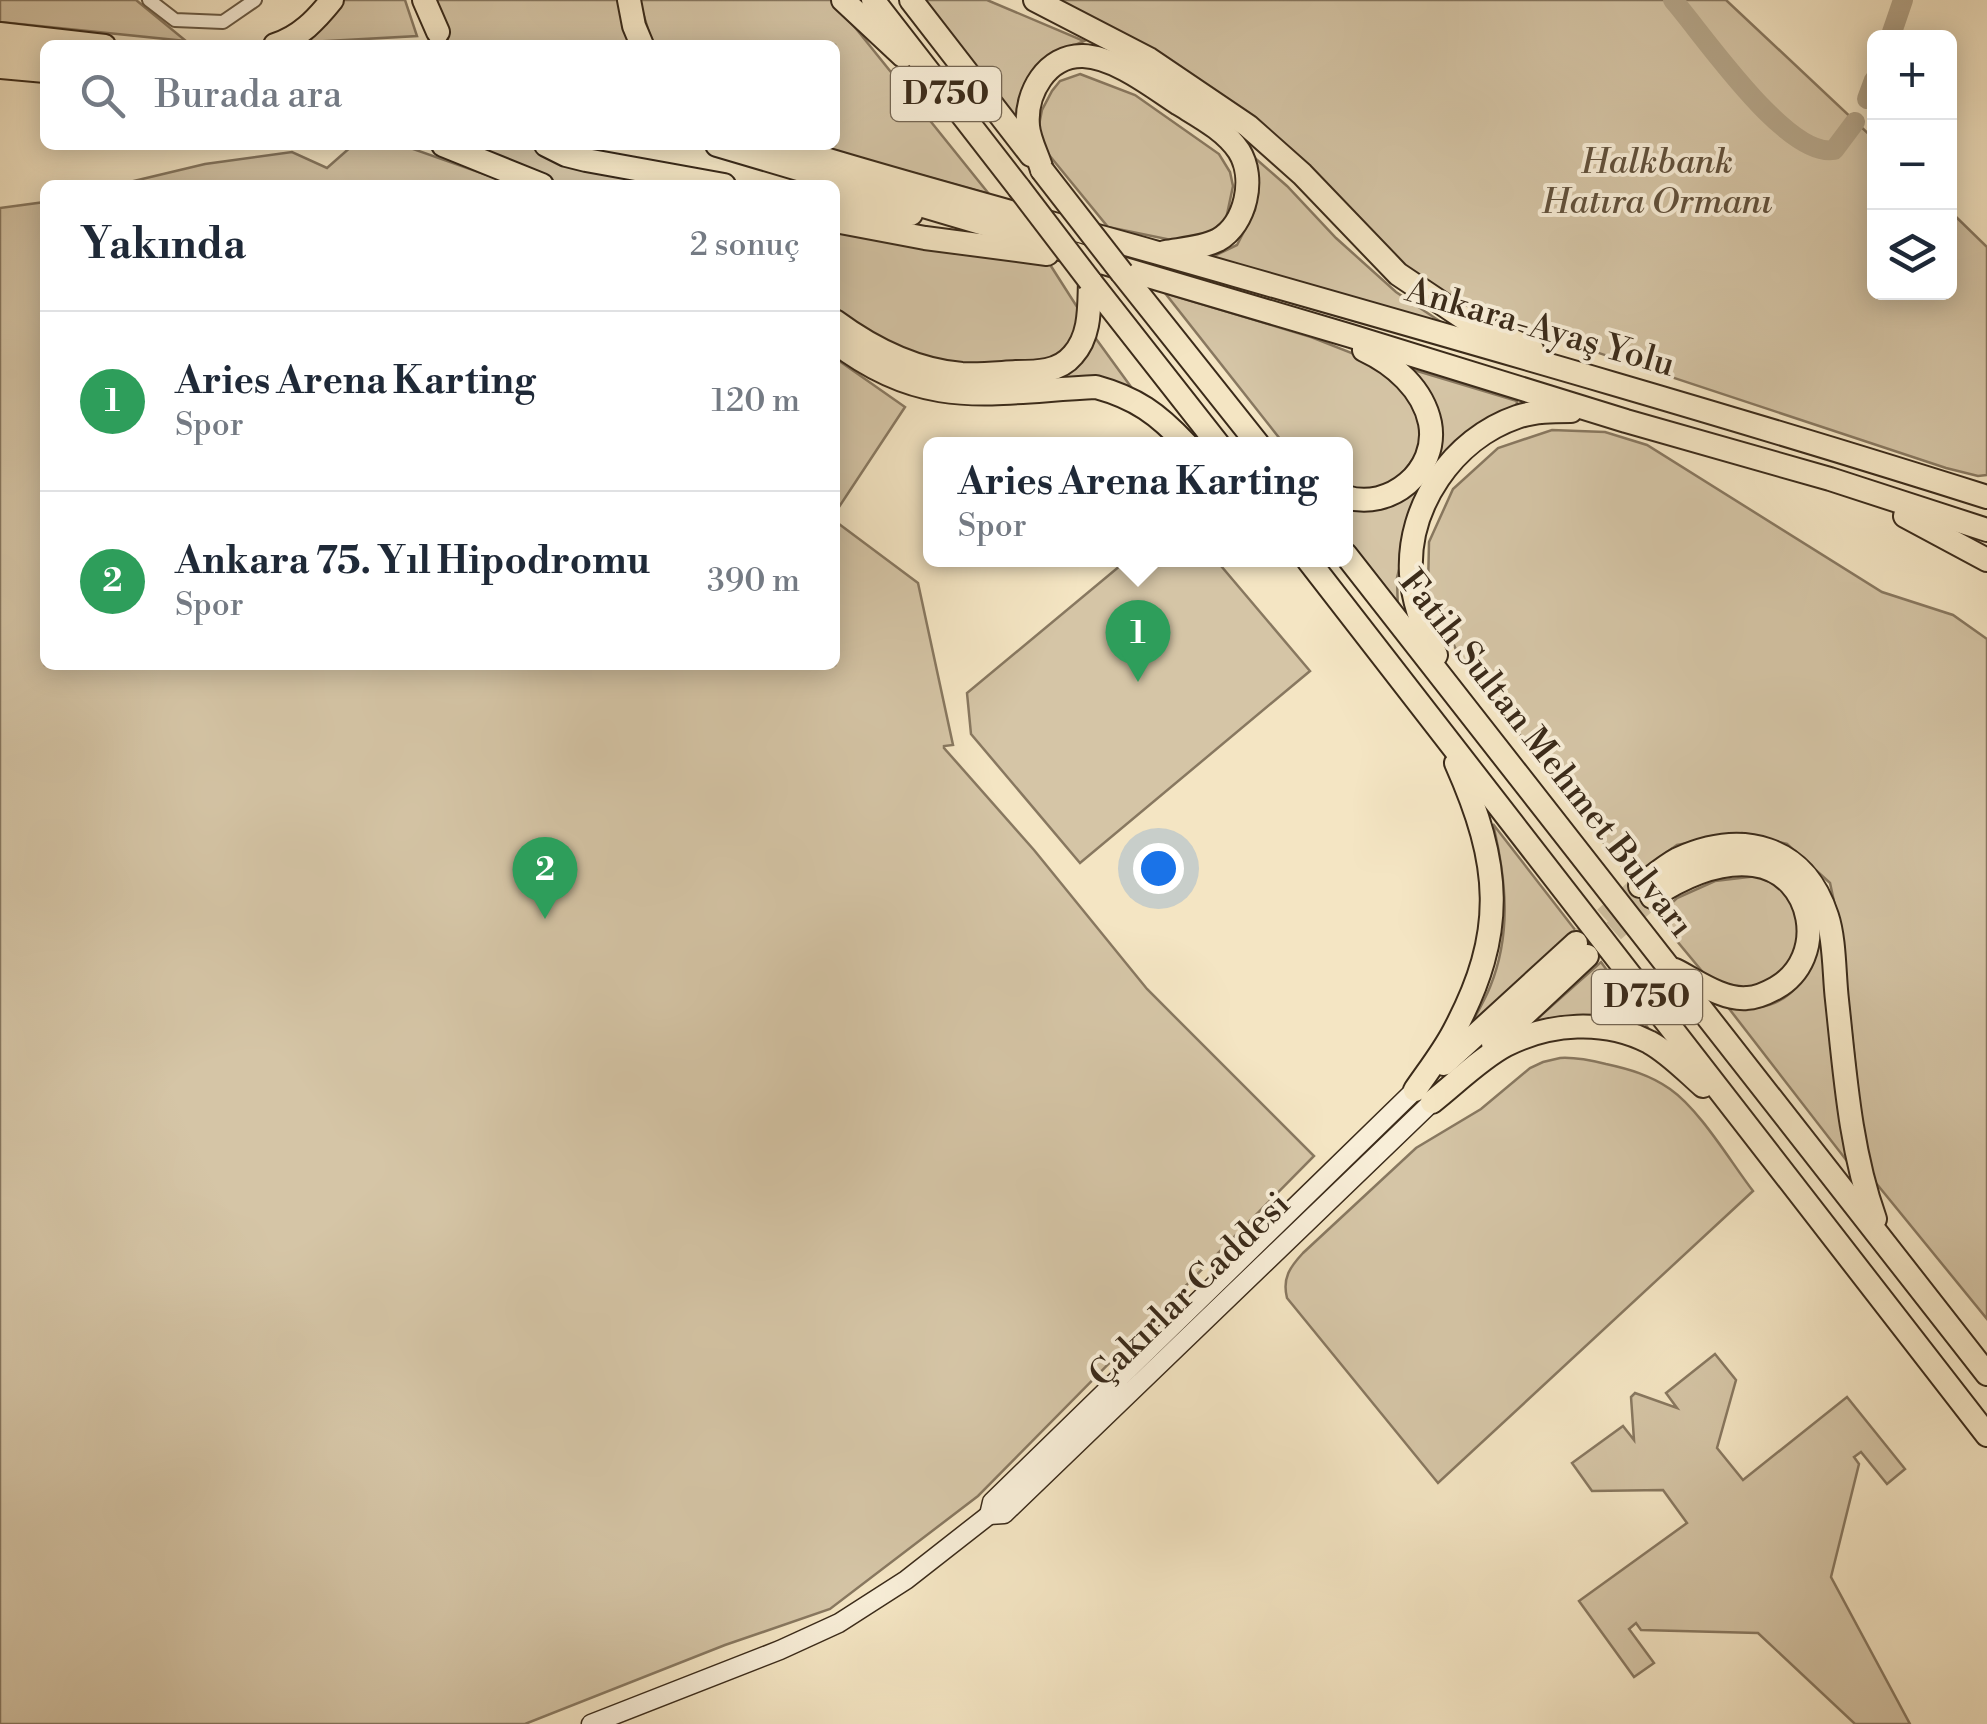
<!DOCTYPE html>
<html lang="tr">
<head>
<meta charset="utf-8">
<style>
	:root { --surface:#fff; --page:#f2f2f3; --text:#1f2937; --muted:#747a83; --line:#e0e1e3; --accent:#2563eb }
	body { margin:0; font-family:"Libre Bodoni",serif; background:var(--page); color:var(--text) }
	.controls { position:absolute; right:30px; top:30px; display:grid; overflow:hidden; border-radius:15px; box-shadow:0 5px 25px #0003 }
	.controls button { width:90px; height:90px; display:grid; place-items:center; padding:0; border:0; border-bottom:2px solid var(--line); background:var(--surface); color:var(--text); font:50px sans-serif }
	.you { position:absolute; left:1158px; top:868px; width:35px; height:35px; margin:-25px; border:8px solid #fff; border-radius:50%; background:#1a73e8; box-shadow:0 0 0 15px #1a73e833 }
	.badge { display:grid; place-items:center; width:65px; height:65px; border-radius:50%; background:var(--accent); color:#fff; font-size:32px; font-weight:700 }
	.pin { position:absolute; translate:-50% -82px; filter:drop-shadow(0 2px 5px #0008) }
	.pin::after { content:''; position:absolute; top:52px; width:35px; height:30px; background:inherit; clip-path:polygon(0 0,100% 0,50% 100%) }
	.popup { position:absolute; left:923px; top:437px; width:430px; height:130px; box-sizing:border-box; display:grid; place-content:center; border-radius:15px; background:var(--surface); filter:drop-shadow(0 2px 8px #0005); font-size:32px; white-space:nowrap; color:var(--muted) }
	.popup b { font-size:38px; color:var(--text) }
	.popup::after { content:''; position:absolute; left:50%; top:100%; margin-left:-20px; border:20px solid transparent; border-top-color:var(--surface) }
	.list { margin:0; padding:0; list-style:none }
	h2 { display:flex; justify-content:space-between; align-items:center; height:130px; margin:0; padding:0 40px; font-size:42px }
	h2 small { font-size:32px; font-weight:400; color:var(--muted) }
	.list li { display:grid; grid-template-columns:65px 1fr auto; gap:30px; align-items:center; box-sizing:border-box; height:180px; padding:0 40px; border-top:2px solid var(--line) }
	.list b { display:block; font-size:38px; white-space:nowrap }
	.list p { margin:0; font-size:32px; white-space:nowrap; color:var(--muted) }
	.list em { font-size:32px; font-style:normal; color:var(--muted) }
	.icon { flex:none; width:55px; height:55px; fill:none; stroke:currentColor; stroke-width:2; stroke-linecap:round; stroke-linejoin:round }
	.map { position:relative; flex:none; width:1987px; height:1724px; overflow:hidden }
	.search { position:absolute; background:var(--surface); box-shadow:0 5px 25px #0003; left:40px; top:40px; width:800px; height:110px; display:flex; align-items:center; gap:25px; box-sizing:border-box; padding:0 35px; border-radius:15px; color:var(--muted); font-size:38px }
	.panel { position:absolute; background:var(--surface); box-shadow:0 5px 25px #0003; left:40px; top:180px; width:800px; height:490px; border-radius:15px }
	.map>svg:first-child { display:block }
</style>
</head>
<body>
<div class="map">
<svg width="1987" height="1724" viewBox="0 0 1987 1724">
	<rect width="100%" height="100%" fill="#f4e5c3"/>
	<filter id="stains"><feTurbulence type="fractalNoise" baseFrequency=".002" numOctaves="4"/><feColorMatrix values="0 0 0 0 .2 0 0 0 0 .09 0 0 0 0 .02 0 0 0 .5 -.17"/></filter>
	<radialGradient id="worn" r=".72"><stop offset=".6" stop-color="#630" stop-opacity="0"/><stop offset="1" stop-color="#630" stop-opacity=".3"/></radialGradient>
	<!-- green -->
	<g fill="#d5c5a6" stroke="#887860" stroke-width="2.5">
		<path d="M0,0h136l50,41 -186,-19z"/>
		<path d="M341,0h64l12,36 -108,6z"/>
		<path d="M433,0h187l15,45h-167l-20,-4z"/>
		<path d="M639,0h194l156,194 -176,-49h22v-100h-182z"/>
		<path d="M923,0h64l97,41 -30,14 -38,66z"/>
		<path d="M1050,0h676l148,139v153h76v-81l37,36v228l-9,1 -32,-8 -441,-146 -71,-32 -38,-31 -56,-56z"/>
		<path d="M1080,74l55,21 84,59 11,18 3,14 -7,33 -15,13 -25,11 -78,-16 -63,-77 -7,-20 4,-20 10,-19 8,-10z"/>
		<path d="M353,145h49l113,40h-398l88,-21 87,-12 35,16z"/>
		<path d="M461,145h66l27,12 128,28h-126z"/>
		<path d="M1240,145l47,41 49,52 60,54 48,32 -234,-66 27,-13 18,-35 2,-24z"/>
		<path d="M45,202v463h790v-144l83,62 35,162 -9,1v2l90,102 113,139 167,167 -336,340 -148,113 -105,36 -200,79h-525v-1516z"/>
		<path d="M835,227l214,36 32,50 -2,19 -15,24 -25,9 -52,3 -80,-13 -72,-41z"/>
		<path d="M1165,293l146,44 61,24 19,12 26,37 4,20 -2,20 -15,22 -16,13 -21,7 -21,-5v-43h-62z"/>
		<path d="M1094,336l40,55 -148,-3 -110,-33 162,22z"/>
		<path d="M835,358l70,49 -70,106z"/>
		<path d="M1404,367l113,34 -1,9 -34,15 -72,100 -13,53 1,35 -52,-67v-42c54,13 69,-6 88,-54z"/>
		<path d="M1552,430l53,2 42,13 235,147 71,23 34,24v680l-120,-147 -26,-238 -11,-51 -43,-39 -45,-11 -65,12 -46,33 -172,-222 -31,-67 1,-47 24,-53 45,-41z"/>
		<path d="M1127,560h89l94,111 -230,192 -109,-129 -4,-41z"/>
		<path d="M1493,824l83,107 -108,99c7,-14 16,-28 22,-43 22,-54 16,-108 3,-163z"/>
		<path d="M1757,876l23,11 18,22 -1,45 -28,33 -34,3 -29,-14 -49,-59 20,-19 38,-17z"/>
		<path d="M1822,938l28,227 -123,-159c10,1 23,3 33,1 37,-6 51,-38 62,-69z"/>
		<path d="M1601,962l57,80 -33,-13 -107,7z"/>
		<path d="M1560,1058c16,-1 30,2 46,6 23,5 44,11 64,25 30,21 60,72 83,102l-315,292 -151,-185c-5,-20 3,-31 16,-45l113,-105 65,-39 49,-41 13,-6z"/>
		<path d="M1715,1354l21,26 -19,68 26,32 104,-83 58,72 -18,15 -26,-32 -7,5 5,7 -28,113 79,147h-55l-97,-91 -117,-3 -5,-7 -7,6 25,34 -20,14 -55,-76 108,-78 -24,-33 -71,1 -20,-28 51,-37 11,14 -3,-43 4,-4 42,15 -11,-15z"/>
	</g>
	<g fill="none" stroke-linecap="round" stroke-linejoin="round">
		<!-- river -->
		<g stroke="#b5a68a" stroke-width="20">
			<path d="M1673,0c30,34 113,158 161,150l21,-28"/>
			<path d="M1890,38l13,-38"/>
			<path d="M1867,99l7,-19"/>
		</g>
		<!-- highway-tunnel -->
		<g stroke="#cfc0a1" stroke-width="22" stroke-dasharray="22 11" stroke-linecap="butt">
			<path d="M1580,940l60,-54"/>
			<path d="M1589,953l63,-56"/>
		</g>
		<defs>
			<path id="street" d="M149,0l26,20 48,2 32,-22"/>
			<g id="secondary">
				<path d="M1415,1090l-423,412 -3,13 15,-1 428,-412"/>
				<path d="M591,1724l189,-74 59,-27 67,-43 83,-65"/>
			</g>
			<g id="primary">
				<path d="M0,33l105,12"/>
				<path d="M0,51l45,3"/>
				<path d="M0,68l45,4"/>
			</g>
			<g id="highway">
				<path d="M424,0l14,32"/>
				<path d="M629,0l5,26 8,19"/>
				<path d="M843,0l60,56"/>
				<path d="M873,0l146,188"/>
				<path d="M911,0l120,155"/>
				<path d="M1035,0l114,59 99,67 54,48 96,100 70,47 64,28"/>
				<path d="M275,45c25,-8 41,-25 57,-45"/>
				<path d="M443,145l99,40"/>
				<path d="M546,145l20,10 20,5 138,25"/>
				<path d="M717,145l274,81 103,34 257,76 275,85 204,58 157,51"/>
				<path d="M779,145c125,39 252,72 379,108 277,79 554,157 829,244"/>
				<path d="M1042,170c-4,-14 -13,-30 -14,-44 -3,-33 19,-71 55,-70 32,1 70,31 96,48 21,13 46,26 60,47 17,27 7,73 -21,89 -16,8 -36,9 -53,12"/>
				<path d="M835,203l76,11"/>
				<path d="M835,221l90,17 122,16"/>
				<path d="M1122,273l136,171"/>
				<path d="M1090,281l128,163"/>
				<path d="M835,321c38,28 79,49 127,53 18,1 36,-1 54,-2 21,0 43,0 57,-17 18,-20 16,-48 17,-74"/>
				<path d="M835,342c91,70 156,50 261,45 40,11 62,27 90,57"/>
				<path d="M1346,497c43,14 93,-26 84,-74 -7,-34 -36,-59 -66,-73"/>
				<path d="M1905,516l82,44"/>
				<path d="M1346,555l641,819"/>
				<path d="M1308,560l679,875"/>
				<path d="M1436,655c-13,-26 -23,-52 -25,-81 -4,-68 42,-135 106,-157 17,-6 37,-6 54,-6"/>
				<path d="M1640,886c12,-9 25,-20 38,-27 64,-29 126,-14 149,57 8,24 7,59 10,84 8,74 13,149 38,219"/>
				<path d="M1652,897c29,-19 65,-37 102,-32 60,8 75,93 22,123 -9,5 -19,10 -29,10 -25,2 -50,-17 -72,-28"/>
				<path d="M1493,1044l94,-88"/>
				<path d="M1444,1064l132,-121"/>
				<path d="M1415,1090c13,-19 28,-38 39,-59 53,-99 47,-167 2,-268"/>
				<path d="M1432,1102c23,-18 49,-44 74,-57 44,-22 98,-26 143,-3 20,11 37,29 54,44"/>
			</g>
		</defs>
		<!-- street casing -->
		<use href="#street" stroke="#695a44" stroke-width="16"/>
		<!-- secondary casing -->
		<use href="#secondary" stroke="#3b2b1a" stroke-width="21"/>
		<!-- primary casing -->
		<use href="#primary" stroke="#3b2b1a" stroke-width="24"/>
		<!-- highway casing -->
		<use href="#highway" stroke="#3b2b1a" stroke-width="26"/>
		<!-- street -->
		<use href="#street" stroke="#f8eed8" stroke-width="12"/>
		<!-- secondary -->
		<use href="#secondary" stroke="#f8eed8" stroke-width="18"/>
		<!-- primary -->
		<use href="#primary" stroke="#f4e5c3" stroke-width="20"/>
		<!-- highway -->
		<use href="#highway" stroke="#f4e5c3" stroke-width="22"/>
		<defs>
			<g id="highway-bridge">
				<path d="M1042,170l80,103"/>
				<path d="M1019,188l71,93"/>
			</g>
		</defs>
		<!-- highway-bridge casing -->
		<use href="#highway-bridge" stroke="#3b2b1a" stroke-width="26" stroke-linecap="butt"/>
		<!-- highway-bridge -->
		<use href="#highway-bridge" stroke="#f4e5c3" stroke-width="22"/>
	</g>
	<g text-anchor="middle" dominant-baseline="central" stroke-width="8" stroke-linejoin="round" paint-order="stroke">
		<!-- shield labels -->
		<g fill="#f8eed8" stroke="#746653" stroke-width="2.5">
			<rect x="891" y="67" width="110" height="54" rx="8"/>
			<rect x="1592" y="970" width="110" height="54" rx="8"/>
		</g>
		<g font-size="32" font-weight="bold" fill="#3b2b1a">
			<text x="946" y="94">D750</text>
			<text x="1647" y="997">D750</text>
		</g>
		<!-- park labels -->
		<g font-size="35" font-style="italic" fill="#62523d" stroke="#f8eed8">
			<text x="1657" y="162">Halkbank<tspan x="1657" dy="40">Hatıra Ormanı</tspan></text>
		</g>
		<!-- street labels -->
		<g font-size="35" fill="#3b2b1a" stroke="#f8eed8">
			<text transform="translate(1540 328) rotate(16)">Ankara-Ayaş Yolu</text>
			<text transform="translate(1546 754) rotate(52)">Fatih Sultan Mehmet Bulvarı</text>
			<text transform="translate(1190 1290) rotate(-44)">Çakırlar Caddesi</text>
		</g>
	</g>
	<rect width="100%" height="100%" filter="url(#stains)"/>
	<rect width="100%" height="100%" fill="url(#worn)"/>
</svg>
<div class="controls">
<button>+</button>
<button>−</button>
<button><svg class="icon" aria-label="layers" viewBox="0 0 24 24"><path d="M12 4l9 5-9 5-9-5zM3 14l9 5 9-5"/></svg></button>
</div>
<div class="you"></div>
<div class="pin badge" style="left:1138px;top:682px;background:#2e9e5b">1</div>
<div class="popup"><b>Aries Arena Karting</b>Spor</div>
<div class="pin badge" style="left:545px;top:919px;background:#2e9e5b">2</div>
<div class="search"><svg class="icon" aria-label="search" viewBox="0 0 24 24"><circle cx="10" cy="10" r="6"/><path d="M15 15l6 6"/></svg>Burada ara</div>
<section class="panel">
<h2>Yakında<small>2 sonuç</small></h2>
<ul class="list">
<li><span class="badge" style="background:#2e9e5b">1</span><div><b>Aries Arena Karting</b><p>Spor</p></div><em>120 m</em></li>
<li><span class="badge" style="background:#2e9e5b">2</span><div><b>Ankara 75. Yıl Hipodromu</b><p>Spor</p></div><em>390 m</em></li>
</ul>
</section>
</div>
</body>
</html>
